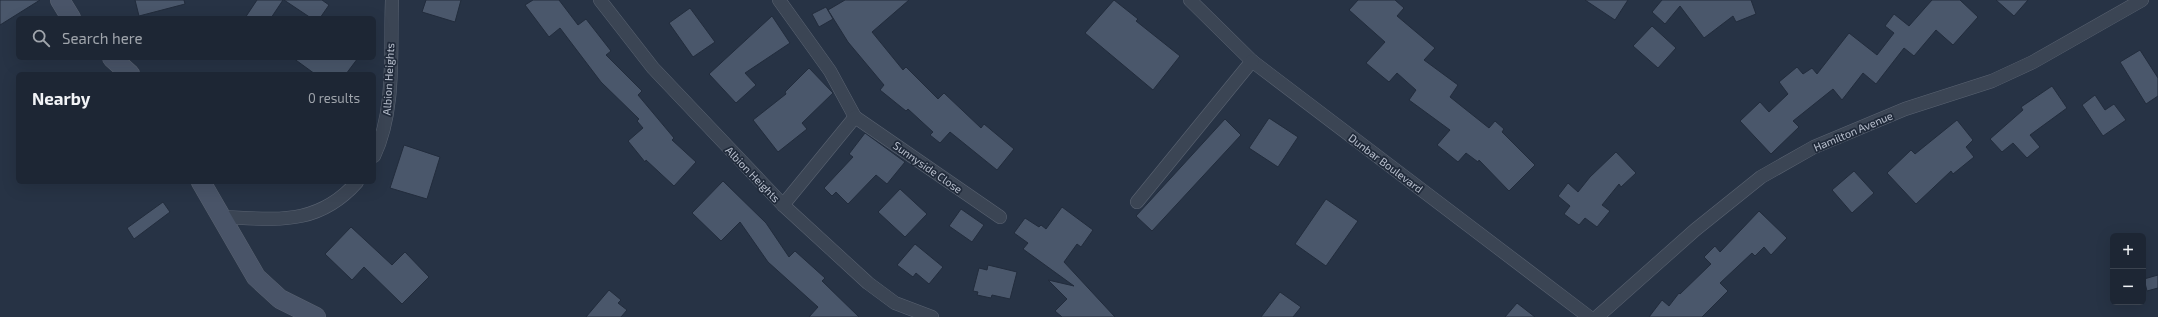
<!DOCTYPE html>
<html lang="en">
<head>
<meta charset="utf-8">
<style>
	:root { --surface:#1d2634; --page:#252e3c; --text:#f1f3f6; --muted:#a0a5ac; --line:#3b434f }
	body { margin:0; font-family:"Exo 2",sans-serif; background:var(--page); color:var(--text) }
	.controls { position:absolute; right:12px; bottom:12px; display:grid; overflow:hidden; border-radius:6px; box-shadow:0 4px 16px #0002 }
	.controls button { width:36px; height:36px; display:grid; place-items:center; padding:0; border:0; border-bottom:1px solid var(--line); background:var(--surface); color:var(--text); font:20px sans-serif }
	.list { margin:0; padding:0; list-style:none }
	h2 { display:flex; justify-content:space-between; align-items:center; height:52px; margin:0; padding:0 16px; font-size:17px }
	h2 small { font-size:13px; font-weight:400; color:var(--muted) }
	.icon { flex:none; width:22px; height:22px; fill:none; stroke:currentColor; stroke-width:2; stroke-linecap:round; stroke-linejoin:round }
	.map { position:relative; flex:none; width:2158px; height:317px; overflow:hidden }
	.search { position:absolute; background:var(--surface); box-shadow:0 4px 16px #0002; left:16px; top:16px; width:360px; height:44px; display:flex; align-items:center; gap:10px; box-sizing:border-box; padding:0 14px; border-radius:6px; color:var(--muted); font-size:15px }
	.panel { position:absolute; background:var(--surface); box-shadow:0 4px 16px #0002; left:16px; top:72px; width:360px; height:112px; border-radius:6px }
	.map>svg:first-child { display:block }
</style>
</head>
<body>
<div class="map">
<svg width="2158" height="317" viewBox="0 0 2158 317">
	<rect width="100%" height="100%" fill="#273345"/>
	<!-- building -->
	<g fill="#4a576b" stroke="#222c3c">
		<path d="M0,0h40l-40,25z"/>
		<path d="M135,0h49l1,4 -46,12z"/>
		<path d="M257,0h26l-12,18h-26z"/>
		<path d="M284,0h38l7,5 -9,13h-9z"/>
		<path d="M426,0h35l-6,22 -33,-10z"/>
		<path d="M533,0h26l19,25 8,-6 25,32 -5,4 36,36 -4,4 36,43 -2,2 24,22 -22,24 -28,-26 -1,2 -17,-21 15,-13 -6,-7 2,-2 -38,-37 -41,-54 -11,9 -24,-32z"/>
		<path d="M845,0h64l-37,32 31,38 3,-3 32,32 6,-6 37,35 3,-4 30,25 -17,21 -47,-38 -10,11 -10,-8 3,-3 -25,-23 -2,2 -26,-21 4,-5 -36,-43 -20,-32z"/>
		<path d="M1114,0l24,19 -2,2 44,35 -27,34 -68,-57z"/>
		<path d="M1358,0h37l9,8 -7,8 38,32 -11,12 34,25 -8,12 39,31 6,-7 9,8 -2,3 33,33 -26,26 -30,-31 -1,2 -12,-9 -8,9 -21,-17 13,-15 -41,-30 7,-10 -19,-17 -8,9 -23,-19 19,-21 -36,-32z"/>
		<path d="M1585,0h43l-13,20z"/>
		<path d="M1662,0h89l5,14 -20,8 -3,-6 -29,22 -24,-32 -15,18 -13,-12z"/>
		<path d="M1932,0h28l18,17 -25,28 -17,-15 -22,26 -10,-8 -28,36 -13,-11 -21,27 -9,-11 -40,32 6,6 -28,27 -31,-33 20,-19 9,10 19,-18 -9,-12 18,-15 6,7 9,-6 5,6 32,-41 28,22 17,-22 -9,-7 9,-12 15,12z"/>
		<path d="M1996,0h32l-14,16z"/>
		<path d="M826,7l7,12 -14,8 -7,-13z"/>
		<path d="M690,8l25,34 -22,15 -24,-34z"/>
		<path d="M772,16l18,27 -45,30 11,12 -20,18 -27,-29z"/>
		<path d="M1652,26l24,22 -18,20 -25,-22z"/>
		<path d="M2140,50l18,28v18l-12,8 -26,-42z"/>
		<path d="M293,58h65l-12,16h-31z"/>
		<path d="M809,68l24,25 -31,30 5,6 -29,23 -25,-32 33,-26 -1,-2z"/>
		<path d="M2052,86l15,22 -37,27 10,12 -13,11 -14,-15 -11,9 -12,-13 33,-29 -2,-3z"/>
		<path d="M2095,95l10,15 9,-6 12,16 -23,16 -21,-31z"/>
		<path d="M1269,118l29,19 -20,30 -29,-19z"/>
		<path d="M1225,119l16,16 -89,96 -16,-15z"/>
		<path d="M1957,120l16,20 -7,7 8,10 -21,17 -2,-3 -35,33 -29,-31 24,-23 4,4z"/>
		<path d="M865,133l40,29 -18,22 -11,-9 -28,29 -12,-12 -4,4 -8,-8 29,-31 -4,-3z"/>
		<path d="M404,145l36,12 -13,42 -37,-11z"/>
		<path d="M1616,152l20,21 -15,14 -2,-3 -17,21 8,6 -13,16 -12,-9 -6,7 -15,-11 6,-8 -12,-10 10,-13 10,9 12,-15z"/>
		<path d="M1854,171l20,22 -22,20 -20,-23z"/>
		<path d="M723,181l43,42 23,34 6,-6 30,27 -3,3 37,36h-50l9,-10 -50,-45 -28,-40 -19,19 -29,-28z"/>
		<path d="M900,189l27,25 -22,23 -27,-25z"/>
		<path d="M1326,199l32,22 -32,45 -31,-22z"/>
		<path d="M163,202l7,10 -36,27 -7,-11z"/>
		<path d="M1062,207l31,23 -12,17 -4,-3 -13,18 51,55h-53l-7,-6 12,-12 -19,-19 26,6 -51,-37 5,-6 -14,-10 11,-15 14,9 2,-2 5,4z"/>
		<path d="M961,209l23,16 -12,17 -23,-16z"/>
		<path d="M1759,211l28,27 -16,17 -7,-8 -9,9 -3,-3 -32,30 8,8 -26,26h-53l13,-17 7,6 10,-13 1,1 31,-30 -7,-7 11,-11 5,6z"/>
		<path d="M351,227l41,38 13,-13 24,25 -27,27 -38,-37 -12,13 -27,-26z"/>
		<path d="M915,244l28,23 -14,17 -13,-11 -3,4 -16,-12z"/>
		<path d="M988,265l29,7 -7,27 -18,-4 -1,3 -14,-3 1,-3 -5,-1 6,-23 8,2z"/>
		<path d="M2158,275v13l-11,3 -3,-12z"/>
		<path d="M609,290l12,10 -3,3 9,7 -6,7h-35z"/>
		<path d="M1280,292l21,15 -8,10h-32z"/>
		<path d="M1517,303l18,14h-30z"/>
	</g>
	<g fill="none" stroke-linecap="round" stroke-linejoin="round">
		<defs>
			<g id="street">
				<path d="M600,0l53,68 130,137 85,78 27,20 37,14"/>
				<path d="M779,0l51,71 25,46"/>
				<path d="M1190,0l62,61 337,256"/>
				<path d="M374,156c22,-46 16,-106 18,-156"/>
				<path d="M1137,202l115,-141"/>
				<path d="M783,205l72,-88 145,100"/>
				<path d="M221,217c54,2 96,10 136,-35"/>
				<path d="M1597,317l98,-87 66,-53 53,-30 91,-38 87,-28 41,-19 109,-62"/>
			</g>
			<g id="secondary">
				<path d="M60,0l11,18"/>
				<path d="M112,58l18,16"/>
				<path d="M201,182l55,95 24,22 36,18"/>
			</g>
		</defs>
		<!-- street casing -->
		<use href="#street" stroke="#5a6372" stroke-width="14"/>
		<!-- secondary casing -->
		<use href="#secondary" stroke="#5a6372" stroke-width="20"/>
		<!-- street -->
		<use href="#street" stroke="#3b4554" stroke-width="13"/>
		<!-- secondary -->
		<use href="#secondary" stroke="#495468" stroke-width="19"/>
	</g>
	<g text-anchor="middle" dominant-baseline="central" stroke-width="3.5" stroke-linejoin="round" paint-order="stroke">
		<!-- street labels -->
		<g font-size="11" fill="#b9c0ce" stroke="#202a3a">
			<text transform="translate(388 79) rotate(-87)">Albion Heights</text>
			<text transform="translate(1853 131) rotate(-23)">Hamilton Avenue</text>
			<text transform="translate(1386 163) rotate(37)">Dunbar Boulevard</text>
			<text transform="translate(928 167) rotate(35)">Sunnyside Close</text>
			<text transform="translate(753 174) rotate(46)">Albion Heights</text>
		</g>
	</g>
</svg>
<div class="controls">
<button>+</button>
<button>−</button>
</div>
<div class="search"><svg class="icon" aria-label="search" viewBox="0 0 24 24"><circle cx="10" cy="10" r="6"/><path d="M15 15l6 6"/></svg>Search here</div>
<section class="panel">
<h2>Nearby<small>0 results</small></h2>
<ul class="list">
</ul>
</section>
</div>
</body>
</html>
